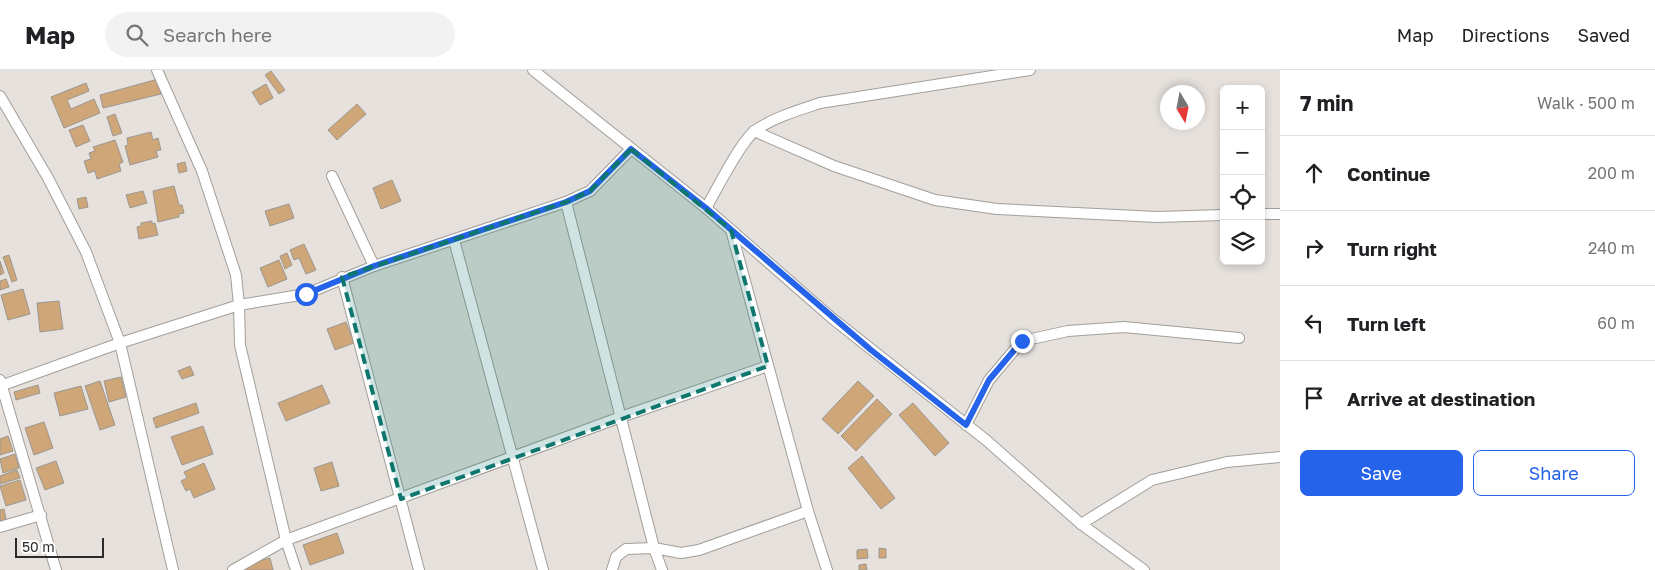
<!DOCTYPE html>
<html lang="en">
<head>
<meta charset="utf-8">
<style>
	:root { --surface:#fff; --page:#f2f2f2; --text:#202124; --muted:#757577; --line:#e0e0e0; --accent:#2563eb }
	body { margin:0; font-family:"Golos Text",sans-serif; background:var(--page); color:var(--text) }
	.controls { position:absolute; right:15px; top:15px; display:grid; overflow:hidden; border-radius:8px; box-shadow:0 2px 8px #0003 }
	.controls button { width:45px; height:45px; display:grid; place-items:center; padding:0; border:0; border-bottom:1px solid var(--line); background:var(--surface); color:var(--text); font:25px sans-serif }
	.compass { position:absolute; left:1160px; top:15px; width:45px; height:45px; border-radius:50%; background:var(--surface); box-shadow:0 2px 8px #0003; rotate:170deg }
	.scale { position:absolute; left:15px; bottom:12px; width:89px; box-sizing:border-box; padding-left:5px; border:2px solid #2d2b29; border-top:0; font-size:14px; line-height:18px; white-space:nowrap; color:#2d2b29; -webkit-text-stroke:4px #fff; paint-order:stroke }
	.stop { position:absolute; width:15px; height:15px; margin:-11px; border:4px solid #2563eb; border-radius:50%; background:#fff }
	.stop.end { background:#2563eb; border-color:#fff; box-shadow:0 1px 5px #0008 }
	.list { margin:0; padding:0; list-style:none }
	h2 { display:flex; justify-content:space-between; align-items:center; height:65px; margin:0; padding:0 20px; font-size:21px }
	h2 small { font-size:16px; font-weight:400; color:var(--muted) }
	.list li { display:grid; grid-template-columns:32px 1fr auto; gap:15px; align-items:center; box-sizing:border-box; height:75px; padding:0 20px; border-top:1px solid var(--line) }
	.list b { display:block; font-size:19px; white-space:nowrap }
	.list em { font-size:16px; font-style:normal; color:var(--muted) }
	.actions { display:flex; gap:10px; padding:15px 20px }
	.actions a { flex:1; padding:11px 0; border:1px solid var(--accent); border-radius:8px; text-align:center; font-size:18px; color:var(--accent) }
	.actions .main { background:var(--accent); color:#fff }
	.icon { flex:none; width:28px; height:28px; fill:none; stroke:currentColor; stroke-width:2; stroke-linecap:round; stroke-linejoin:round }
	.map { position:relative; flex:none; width:1280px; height:500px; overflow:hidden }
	header { display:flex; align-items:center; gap:30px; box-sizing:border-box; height:70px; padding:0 25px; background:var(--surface); border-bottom:1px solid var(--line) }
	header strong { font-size:24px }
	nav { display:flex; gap:28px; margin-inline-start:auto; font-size:18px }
	.search { width:350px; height:45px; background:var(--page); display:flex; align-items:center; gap:12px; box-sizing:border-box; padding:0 18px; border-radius:28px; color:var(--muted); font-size:19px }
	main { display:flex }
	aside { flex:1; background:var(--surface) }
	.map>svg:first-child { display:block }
</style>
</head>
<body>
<header>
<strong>Map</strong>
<div class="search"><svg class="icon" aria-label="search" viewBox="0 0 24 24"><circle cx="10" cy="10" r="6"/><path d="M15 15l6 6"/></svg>Search here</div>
<nav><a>Map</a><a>Directions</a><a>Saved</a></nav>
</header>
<main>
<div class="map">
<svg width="1280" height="500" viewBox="0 0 1280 500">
	<rect width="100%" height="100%" fill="#e6e1dc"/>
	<!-- building -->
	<g fill="#cfa677" stroke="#9b9792">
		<path d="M271,1l14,19 -6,4 -14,-19z"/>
		<path d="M158,9l3,15 -58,14 -3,-13z"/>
		<path d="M86,13l3,8 -22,9 4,9 23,-10 6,14 -36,15 -13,-31z"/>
		<path d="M266,14l7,14 -13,7 -8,-13z"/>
		<path d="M357,34l9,10 -29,26 -9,-10z"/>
		<path d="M115,44l7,19 -9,3 -6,-19z"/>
		<path d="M83,55l7,16 -14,6 -7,-17z"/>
		<path d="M151,62l2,8 5,-2 3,12 -5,1 2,6 -28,8 -5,-19 3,-1 -1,-7z"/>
		<path d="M115,70l8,22 -4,2 2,7 -24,8 -2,-8 -7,2 -4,-12 7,-2 -2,-6 6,-2 -2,-4z"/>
		<path d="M185,92l2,9 -8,2 -2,-9z"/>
		<path d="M392,110l9,21 -20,8 -8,-21z"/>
		<path d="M174,116l5,19h3l2,8 -5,1v3l-21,5 -5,-31z"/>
		<path d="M143,121l4,12 -17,5 -4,-13z"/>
		<path d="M86,127l2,10 -9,2 -2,-10z"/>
		<path d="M289,134l5,14 -24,8 -5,-15z"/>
		<path d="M152,151v3l3,-1 3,12 -19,4 -2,-12 4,-1v-3z"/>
		<path d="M304,174l12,26 -10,4 -7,-16 -5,2 -4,-10z"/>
		<path d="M287,183l5,12 -7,4 -5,-13z"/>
		<path d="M9,185l8,25 -5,2 -9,-25z"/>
		<path d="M279,190l8,19 -19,8 -8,-19z"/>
		<path d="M0,191l4,12 -4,2z"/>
		<path d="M6,209l3,8 -9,3v-9z"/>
		<path d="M23,219l7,25 -22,6 -7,-25z"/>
		<path d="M59,231l4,28 -23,3 -3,-29z"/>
		<path d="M346,252l8,21 -19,7 -8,-21z"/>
		<path d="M190,296l4,9 -12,4 -4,-8z"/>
		<path d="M121,307l5,20 -17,5 -5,-21z"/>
		<path d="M100,311l15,44 -15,5 -15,-44z"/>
		<path d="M858,311l16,15 -36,38 -16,-15z"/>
		<path d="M38,315l2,8 -24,7 -2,-8z"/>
		<path d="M322,315l8,18 -44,18 -8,-18z"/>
		<path d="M81,316l7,23 -28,7 -6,-23z"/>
		<path d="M877,329l15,15 -36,37 -15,-15z"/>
		<path d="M196,333l3,10 -43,15 -3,-10z"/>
		<path d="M913,333l36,40 -14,13 -36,-41z"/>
		<path d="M44,352l9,26 -19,7 -9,-27z"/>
		<path d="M203,356l10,28 -31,11 -11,-28z"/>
		<path d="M8,366l5,15 -13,4v-16z"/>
		<path d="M15,384l4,14 -16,5 -3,-14z"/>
		<path d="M862,386l33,42 -14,11 -33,-41z"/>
		<path d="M56,391l8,22 -19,7 -9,-22z"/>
		<path d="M332,392l7,24 -18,5 -7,-23z"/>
		<path d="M204,393l11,26 -21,9 -4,-9 -4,2 -5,-10 6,-3 -3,-6z"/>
		<path d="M17,400l3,8 -20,6v-8z"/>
		<path d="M20,410l6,20 -20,6 -6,-20z"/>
		<path d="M4,439l2,10 -6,2v-11z"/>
		<path d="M337,463l7,20 -34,12 -7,-20z"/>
		<path d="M879,478l7,1v9h-7z"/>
		<path d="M867,479l1,9 -11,1v-9z"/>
		<path d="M270,488l3,12h-27l-2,-5z"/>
		<path d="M866,494l1,6h-8v-5z"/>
	</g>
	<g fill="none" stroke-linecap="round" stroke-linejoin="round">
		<defs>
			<g id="minor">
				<path d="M157,0l45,101 34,104 3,30 -119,38 53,227"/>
				<path d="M533,0l173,138 127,111 153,121 95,84 63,46"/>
				<path d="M0,26l48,82 38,74 34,91 -120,43"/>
				<path d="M754,61l80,35 101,34 62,9 160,8 67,-2"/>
				<path d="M332,106l42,90"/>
				<path d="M566,132l88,346 8,22"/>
				<path d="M706,138c10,-17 35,-68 50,-78 19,-13 43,-20 64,-27l210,-33"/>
				<path d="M1261,144h19"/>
				<path d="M731,160l77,281 19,59"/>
				<path d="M454,170l89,330"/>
				<path d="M342,207l77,293"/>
				<path d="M0,310l56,190"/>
				<path d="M966,355l23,-45 33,-39 46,-10 56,-4 115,11"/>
				<path d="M1081,454l71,-44 75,-18 53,-5"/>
				<path d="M0,457l41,-12"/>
				<path d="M233,500l53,-30 335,-123 147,-51"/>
				<path d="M296,500l-10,-30 -46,-195 -1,-40 67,-11 68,-28 192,-64 24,-11 41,-42"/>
				<path d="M612,500l4,-13 10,-8 28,-1 27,5 18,-3 109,-39"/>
			</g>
		</defs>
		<!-- minor casing -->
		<use href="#minor" stroke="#a29e99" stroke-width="12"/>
		<!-- minor -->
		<use href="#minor" stroke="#fff" stroke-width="10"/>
	</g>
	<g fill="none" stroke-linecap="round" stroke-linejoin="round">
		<!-- route -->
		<path stroke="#2563eb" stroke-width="6" d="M306,224l68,-28 192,-64 24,-11 41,-42 75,59 165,142 95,75 23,-45 33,-39"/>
	</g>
	<!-- marked area -->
	<path fill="#0f766e" fill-opacity="0.2" stroke="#0f766e" stroke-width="4" stroke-dasharray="10 6" stroke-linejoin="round" d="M631,79l100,81 37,136 -367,133 -59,-222 224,-75 24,-11z"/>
</svg>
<div class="controls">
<button>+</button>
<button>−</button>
<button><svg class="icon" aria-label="locate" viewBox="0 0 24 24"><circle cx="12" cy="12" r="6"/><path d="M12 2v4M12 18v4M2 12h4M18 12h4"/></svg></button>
<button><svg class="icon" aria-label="layers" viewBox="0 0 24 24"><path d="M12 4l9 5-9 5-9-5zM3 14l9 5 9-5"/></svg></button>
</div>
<svg class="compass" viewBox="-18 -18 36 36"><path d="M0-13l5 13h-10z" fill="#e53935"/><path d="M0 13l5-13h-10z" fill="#757577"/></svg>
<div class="scale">50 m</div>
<div class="stop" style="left:306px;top:224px"></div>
<div class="stop end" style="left:1022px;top:271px"></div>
</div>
<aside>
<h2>7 min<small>Walk · 500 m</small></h2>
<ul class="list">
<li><svg class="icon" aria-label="ahead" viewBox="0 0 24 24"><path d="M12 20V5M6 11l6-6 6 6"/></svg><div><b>Continue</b></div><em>200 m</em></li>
<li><svg class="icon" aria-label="right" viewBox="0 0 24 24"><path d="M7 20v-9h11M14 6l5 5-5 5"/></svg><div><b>Turn right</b></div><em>240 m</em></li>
<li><svg class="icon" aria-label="left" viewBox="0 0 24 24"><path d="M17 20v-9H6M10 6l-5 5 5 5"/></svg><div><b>Turn left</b></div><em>60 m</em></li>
<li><svg class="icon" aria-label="arrive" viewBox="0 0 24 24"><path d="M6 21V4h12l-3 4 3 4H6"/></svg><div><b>Arrive at destination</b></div></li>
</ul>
<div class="actions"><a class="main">Save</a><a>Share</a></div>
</aside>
</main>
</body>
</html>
